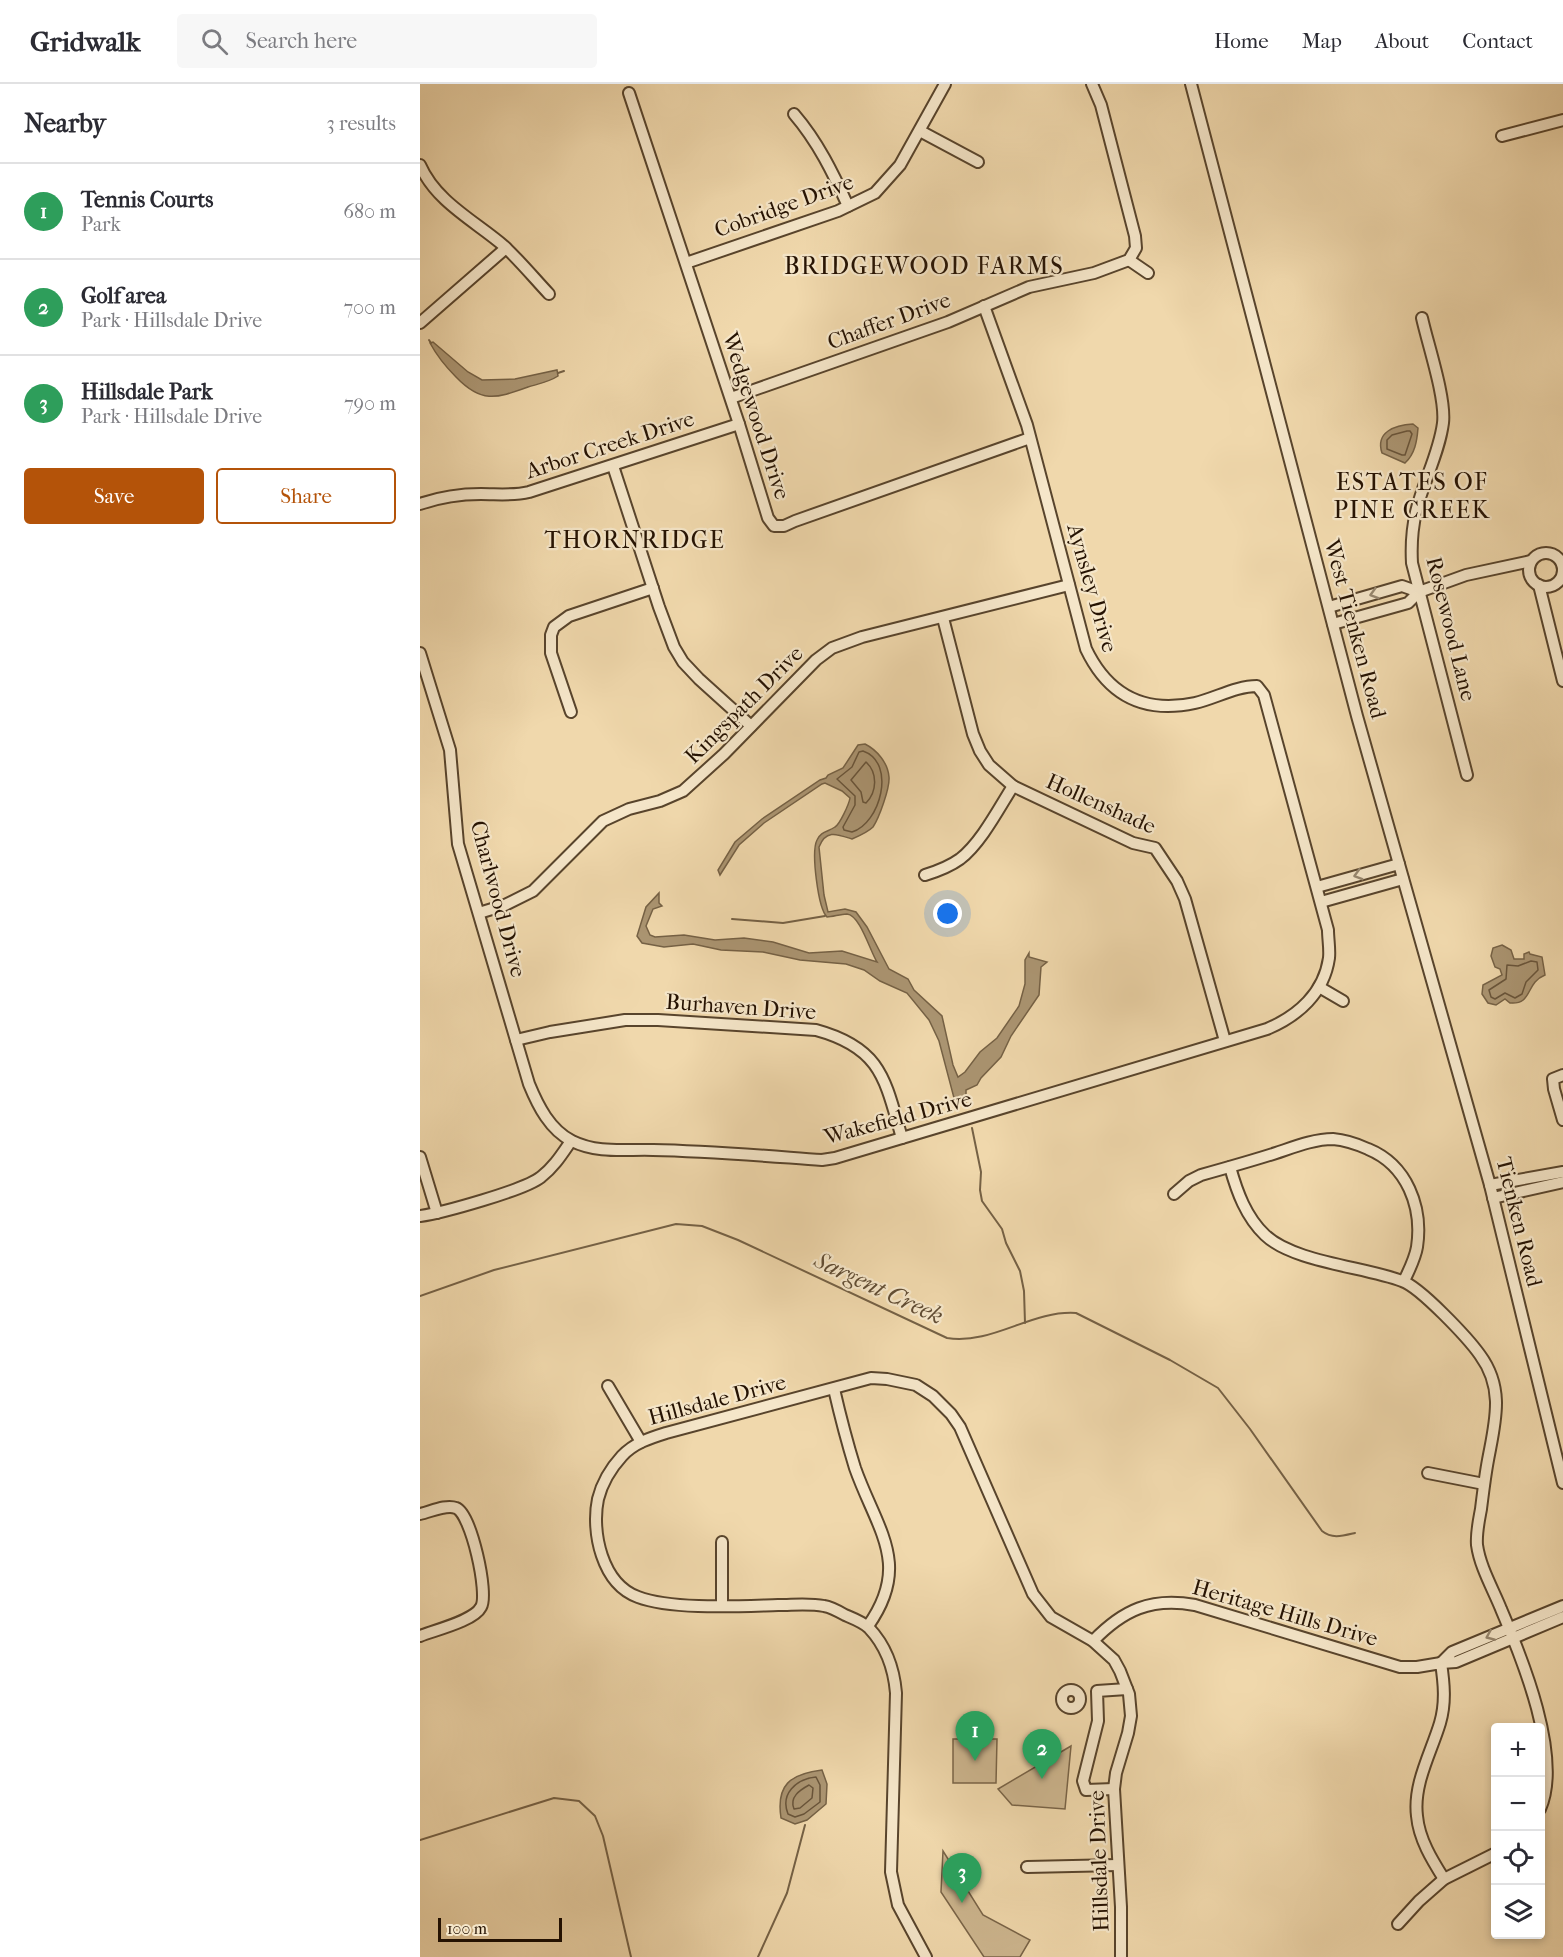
<!DOCTYPE html>
<html lang="en">
<head>
<meta charset="utf-8">
<style>
	:root { --surface:#fff; --page:#f7f7f7; --text:#2b2b33; --muted:#7c7c81; --line:#e1e1e2; --accent:#b45309 }
	body { margin:0; font-family:"IM FELL French Canon",serif; background:var(--page); color:var(--text) }
	.controls { position:absolute; right:18px; bottom:18px; display:grid; overflow:hidden; border-radius:6px; box-shadow:0 3px 9px #0003 }
	.controls button { width:54px; height:54px; display:grid; place-items:center; padding:0; border:0; border-bottom:2px solid var(--line); background:var(--surface); color:var(--text); font:30px sans-serif }
	.scale { position:absolute; left:18px; bottom:15px; width:124px; box-sizing:border-box; padding-left:6px; border:3px solid #251202; border-top:0; font-size:16px; line-height:21px; white-space:nowrap; color:#251202; -webkit-text-stroke:4px #f5e6c9; paint-order:stroke }
	.you { position:absolute; left:528px; top:830px; width:21px; height:21px; margin:-15px; border:4px solid #fff; border-radius:50%; background:#1a73e8; box-shadow:0 0 0 9px #1a73e833 }
	.badge { display:grid; place-items:center; width:39px; height:39px; border-radius:50%; background:var(--accent); color:#fff; font-size:20px; font-weight:700 }
	.pin { position:absolute; translate:-50% -50px; filter:drop-shadow(0 2px 3px #0008) }
	.pin::after { content:''; position:absolute; top:32px; width:21px; height:18px; background:inherit; clip-path:polygon(0 0,100% 0,50% 100%) }
	.list { margin:0; padding:0; list-style:none }
	h2 { display:flex; justify-content:space-between; align-items:center; height:78px; margin:0; padding:0 24px; font-size:26px }
	h2 small { font-size:20px; font-weight:400; color:var(--muted) }
	.list li { display:grid; grid-template-columns:39px 1fr auto; gap:18px; align-items:center; box-sizing:border-box; height:96px; padding:0 24px; border-top:2px solid var(--line) }
	.list b { display:block; font-size:22px; white-space:nowrap }
	.list p { margin:0; font-size:20px; white-space:nowrap; color:var(--muted) }
	.list em { font-size:20px; font-style:normal; color:var(--muted) }
	.actions { display:flex; gap:12px; padding:18px 24px }
	.actions a { flex:1; padding:14px 0; border:2px solid var(--accent); border-radius:6px; text-align:center; font-size:21px; color:var(--accent) }
	.actions .main { background:var(--accent); color:#fff }
	.icon { flex:none; width:33px; height:33px; fill:none; stroke:currentColor; stroke-width:2; stroke-linecap:round; stroke-linejoin:round }
	.map { position:relative; flex:none; width:1143px; height:1873px; overflow:hidden }
	header { display:flex; align-items:center; gap:36px; box-sizing:border-box; height:84px; padding:0 30px; background:var(--surface); border-bottom:2px solid var(--line) }
	header strong { font-size:28px }
	nav { display:flex; gap:33px; margin-inline-start:auto; font-size:21px }
	.search { width:420px; height:54px; background:var(--page); display:flex; align-items:center; gap:15px; box-sizing:border-box; padding:0 21px; border-radius:6px; color:var(--muted); font-size:22px }
	main { display:flex }
	aside { flex:1; background:var(--surface) }
	.map>svg:first-child { display:block }
</style>
</head>
<body>
<header>
<strong>Gridwalk</strong>
<div class="search"><svg class="icon" aria-label="search" viewBox="0 0 24 24"><circle cx="10" cy="10" r="6"/><path d="M15 15l6 6"/></svg>Search here</div>
<nav><a>Home</a><a>Map</a><a>About</a><a>Contact</a></nav>
</header>
<main>
<aside>
<h2>Nearby<small>3 results</small></h2>
<ul class="list">
<li><span class="badge" style="background:#2e9e5b">1</span><div><b>Tennis Courts</b><p>Park</p></div><em>680 m</em></li>
<li><span class="badge" style="background:#2e9e5b">2</span><div><b>Golf area</b><p>Park · Hillsdale Drive</p></div><em>700 m</em></li>
<li><span class="badge" style="background:#2e9e5b">3</span><div><b>Hillsdale Park</b><p>Park · Hillsdale Drive</p></div><em>790 m</em></li>
</ul>
<div class="actions"><a class="main">Save</a><a>Share</a></div>
</aside>
<div class="map">
<svg width="1143" height="1873" viewBox="0 0 1143 1873">
	<rect width="100%" height="100%" fill="#f0d8ac"/>
	<filter id="stains"><feTurbulence type="fractalNoise" baseFrequency=".00333" numOctaves="4"/><feColorMatrix values="0 0 0 0 .2 0 0 0 0 .09 0 0 0 0 .02 0 0 0 .5 -.17"/></filter>
	<radialGradient id="worn" r=".72"><stop offset=".6" stop-color="#630" stop-opacity="0"/><stop offset="1" stop-color="#630" stop-opacity=".3"/></radialGradient>
	<!-- green -->
	<g fill="#cdb68f" stroke="#796448" stroke-width="1.5">
		<path d="M533,1655h44l-1,44h-43z"/>
		<path d="M651,1662l-6,63 -53,-4 -14,-16z"/>
		<path d="M523,1767l40,64 47,25 -10,17h-36l-43,-65z"/>
	</g>
	<!-- water -->
	<g fill="#ab9572" stroke="#756145" stroke-width="1.5">
		<path d="M13,258l35,30 14,8 33,-1 42,-9 1,6c-9,6 -20,8 -30,11 -33,12 -47,16 -72,-10 -10,-10 -19,-21 -26,-34z"/>
		<path d="M993,340l5,4c-1,13 -3,26 -13,35l-23,-10c-7,-21 13,-28 31,-29z"/>
		<path d="M445,660c12,6 23,19 24,33 1,11 -10,41 -16,50 -5,5 -14,9 -21,12 -15,-5 -26,-10 -33,8l5,48 4,17 17,-3 11,3 11,15 22,42 19,10 6,11 28,26 11,49 5,12 7,-5 15,-20 17,-14 22,-32 6,-22v-24l4,-7v4l18,5 -6,5 -2,28 -28,41 -10,21 -20,21 -4,7 -11,5v13c-4,1 -9,-1 -12,-5l-15,-57 -10,-21 -22,-27 -27,-12 -16,-11 -18,-6 -46,-4 -37,-8 -42,-2 -28,-6 -29,3 -22,-4 -5,-7 9,-29 13,-14v10l3,3 -9,3 -7,17 4,9 5,2 29,-2 31,5 29,-2 29,4 36,11 33,-2 35,11c-7,-11 -17,-47 -30,-48 -7,0 -14,3 -20,3 -9,-9 -16,-65 -10,-77 4,-9 11,-8 18,-13 5,-3 14,-23 15,-29l-8,-7 -17,-8 -3,1 -58,39 -25,22 -19,30 -2,-5 17,-28 27,-23 58,-39 6,-2 2,-3 15,-7 15,-23z"/>
		<path d="M1082,861l9,5 3,9h10v-5l5,-2 1,2 12,3 3,18c-20,8 -12,30 -35,28l-5,-4 -9,6 -8,-2 -6,-9 1,-9 19,-10 -2,-6 -5,-2 -4,-11 2,-8z"/>
		<path d="M402,1686l5,14 -1,20 -19,16 -12,4 -14,-6c-5,-33 9,-44 41,-48z"/>
	</g>
	<g fill="none" stroke-linecap="round" stroke-linejoin="round">
		<!-- shore -->
		<g stroke="#68543a" stroke-width="1.5">
			<path d="M987,347h3l2,3 -7,21h-3l-15,-6v-9l5,-5z"/>
			<path d="M443,667c34,12 17,73 -11,81l-8,-2 -1,-3 12,-22v-9l-18,-17 15,-12 7,-15z"/>
			<path d="M446,678c12,11 11,30 0,41l-3,-1 -2,-10 -10,-12z"/>
			<path d="M1111,877l6,1 1,8 -12,12 -4,12 -7,4 -10,-5 -10,6 -4,-2 -2,-7 17,-11 1,-14 11,1z"/>
			<path d="M396,1693l4,8v17l-16,12 -9,3 -7,-3c-8,-20 8,-35 28,-37z"/>
			<path d="M389,1701l4,3 -1,10 -12,10 -6,1c-5,-12 6,-19 15,-24z"/>
		</g>
		<!-- stream -->
		<g stroke="#756145" stroke-width="2">
			<path d="M9,256l2,3"/>
			<path d="M138,289l6,-2"/>
			<path d="M312,835l51,4 42,-7"/>
			<path d="M552,1044l9,44 -1,18 2,11 20,28 4,14 14,28 4,20 1,32"/>
			<path d="M0,1212l74,-26 182,-46 26,2 36,14 209,98c46,7 84,-28 129,-25l94,47 48,28 32,41 72,102c10,8 20,5 33,2"/>
			<path d="M0,1756l134,-42 25,3 16,15 8,20 28,121"/>
			<path d="M338,1873l29,-64 18,-68"/>
		</g>
		<defs>
			<g id="minor">
				<path d="M771,0l166,632 133,469 73,298"/>
				<path d="M209,9l110,331 29,94 6,8h10l11,-5 235,-83"/>
				<path d="M374,30c24,28 39,59 54,92"/>
				<path d="M500,47l58,31"/>
				<path d="M1082,52l61,-16"/>
				<path d="M0,81c16,37 55,56 84,81 16,15 30,32 45,48"/>
				<path d="M709,176l19,13"/>
				<path d="M266,179l152,-52 37,-18 25,-28 45,-81"/>
				<path d="M1002,234c6,27 24,80 21,105 -4,31 -20,59 -27,89 -4,17 -5,33 -4,51l55,212"/>
				<path d="M0,239l86,-75"/>
				<path d="M311,314l217,-76 81,-35 65,-14 35,-13 7,-12 -1,-12 -34,-131 -9,-21"/>
				<path d="M193,382l46,141 15,40 9,15 16,17 52,47"/>
				<path d="M0,420c20,-7 40,-10 61,-10 17,0 32,2 48,-2l210,-68"/>
				<circle cx="1126" cy="486" r="17"/>
				<path d="M1119,501l24,96"/>
				<path d="M909,523l73,-21 17,6"/>
				<path d="M523,534l30,116 7,17 9,14 24,21 120,57 22,5 22,33 8,18 40,142"/>
				<path d="M913,540l75,-21 11,-11 47,-17 65,-14"/>
				<path d="M0,569l30,97 8,94 71,240c9,22 21,46 43,57 26,13 54,8 81,9 56,1 113,6 169,10l13,-2 432,-129c31,-13 57,-36 62,-71 1,-9 -1,-19 -1,-28l-64,-235 -7,-9c-21,0 -41,12 -62,17 -51,11 -87,-8 -109,-54l-59,-224 -43,-119"/>
				<path d="M151,628l-20,-59v-18l3,-8 15,-11 84,-28"/>
				<path d="M505,791c13,-4 24,-8 35,-16 21,-16 39,-51 53,-73"/>
				<path d="M897,803l82,-23"/>
				<path d="M901,818l82,-23"/>
				<path d="M59,829l26,-8 28,-14 70,-70 26,-12 31,-8 23,-10 41,-37 92,-94 16,-12 30,-11 207,-52"/>
				<path d="M899,903l24,14"/>
				<path d="M96,956l34,-8 75,-12h33l158,10c66,18 69,50 86,108"/>
				<path d="M1143,991l-10,4 1,10 9,31"/>
				<path d="M0,1073l17,56"/>
				<path d="M810,1083c7,25 16,50 35,68 28,27 100,32 137,46 18,6 66,57 78,74 25,34 15,67 8,105 -3,16 -5,33 -7,49 -2,11 -5,24 -4,36 3,22 16,44 24,64 21,49 62,149 39,200"/>
				<path d="M1070,1101l73,-13"/>
				<path d="M754,1110l15,-13 12,-6c25,-7 50,-14 75,-22 18,-6 38,-14 57,-14 13,1 24,5 35,10 39,16 55,58 49,98 -2,12 -8,23 -13,34"/>
				<path d="M1073,1114l70,-16"/>
				<path d="M0,1132c22,-3 105,-26 121,-39 13,-10 21,-23 30,-36"/>
				<path d="M188,1302l33,56"/>
				<path d="M414,1305c6,26 13,53 21,79 22,62 57,96 13,158"/>
				<path d="M1008,1389l56,11"/>
				<path d="M0,1430c10,-2 26,-10 36,-6 15,5 33,86 25,99 -7,14 -46,23 -61,29"/>
				<path d="M302,1458v63"/>
				<path d="M1143,1522l-111,46 -11,11 15,-1 107,-45"/>
				<path d="M673,1557c30,-31 58,-44 102,-36l205,62h17l24,-4c3,20 5,40 -1,60 -9,30 -27,61 -23,93 2,23 15,44 27,63"/>
				<circle cx="651" cy="1615" r="9"/>
				<path d="M694,1705l-28,1 -3,-9 15,-60 -1,-30 30,-2"/>
				<path d="M607,1783l91,-2"/>
				<path d="M978,1840l21,-23 25,-22 52,-26"/>
				<path d="M506,1873l-28,-52 -7,-33 5,-179c-2,-24 -10,-47 -27,-65 -6,-6 -17,-10 -24,-13 -7,-4 -14,-8 -21,-9 -15,-3 -31,-1 -46,-1 -37,1 -106,5 -140,-8 -36,-13 -47,-65 -40,-98 4,-16 13,-31 24,-43 12,-13 28,-18 44,-23l205,-55 16,1 29,6 17,11 18,18 9,13 73,167 18,23 42,24 21,19 6,11 9,23 2,22 -3,17 -12,40 -2,16 7,118v50"/>
			</g>
		</defs>
		<!-- minor casing -->
		<use href="#minor" stroke="#58442c" stroke-width="14"/>
		<!-- minor -->
		<use href="#minor" stroke="#f5e6c9" stroke-width="10"/>
	</g>
	<!-- one-way arrows -->
	<defs><path id="oneway-chevron" d="M-2-3.5L2.5 0L-2 3.5" fill="none" stroke-width="1.6" stroke-linecap="round" stroke-linejoin="round" transform="scale(1.5)"/></defs>
	<g stroke="#97876f">
		<use href="#oneway-chevron" transform="translate(954 510) rotate(164)"/>
		<use href="#oneway-chevron" transform="translate(938 791) rotate(164)"/>
		<use href="#oneway-chevron" transform="translate(1070 1552) rotate(157)"/>
	</g>
	<g text-anchor="middle" dominant-baseline="central" stroke-width="4.5" stroke-linejoin="round" paint-order="stroke">
		<!-- street labels -->
		<g font-size="22" fill="#251202" stroke="#f5e6c9">
			<text transform="translate(364 122) rotate(-20)">Cobridge Drive</text>
			<text transform="translate(469 237) rotate(-20)">Chaffer Drive</text>
			<text transform="translate(336 332) rotate(72)">Wedgewood Drive</text>
			<text transform="translate(190 361) rotate(-18)">Arbor Creek Drive</text>
			<text transform="translate(672 504) rotate(74)">Aynsley Drive</text>
			<text transform="translate(935 545) rotate(75)">West Tienken Road</text>
			<text transform="translate(1031 545) rotate(76)">Rosewood Lane</text>
			<text transform="translate(324 621) rotate(-45)">Kingspath Drive</text>
			<text transform="translate(681 720) rotate(24)">Hollenshade</text>
			<text transform="translate(78 815) rotate(75)">Charlwood Drive</text>
			<text transform="translate(321 923) rotate(4)">Burhaven Drive</text>
			<text transform="translate(478 1034) rotate(-15)">Wakefield Drive</text>
			<text transform="translate(1099 1138) rotate(76)">Tienken Road</text>
			<text transform="translate(297 1316) rotate(-15)">Hillsdale Drive</text>
			<text transform="translate(865 1529) rotate(16)">Heritage Hills Drive</text>
			<text transform="translate(679 1777) rotate(-92)">Hillsdale Drive</text>
		</g>
		<!-- neighbourhood labels -->
		<g font-size="24" letter-spacing="1.5" fill="#251202" stroke="#f5e6c9">
			<text x="504" y="182">BRIDGEWOOD FARMS</text>
			<text x="992" y="398">ESTATES OF<tspan x="992" dy="28">PINE CREEK</tspan></text>
			<text x="215" y="456">THORNRIDGE</text>
		</g>
		<!-- water labels -->
		<g font-size="24" font-style="italic" fill="#614d34" stroke="#f5e6c9">
			<text transform="translate(459 1204) rotate(25)">Sargent Creek</text>
		</g>
	</g>
	<rect width="100%" height="100%" filter="url(#stains)"/>
	<rect width="100%" height="100%" fill="url(#worn)"/>
</svg>
<div class="controls">
<button>+</button>
<button>−</button>
<button><svg class="icon" aria-label="locate" viewBox="0 0 24 24"><circle cx="12" cy="12" r="6"/><path d="M12 2v4M12 18v4M2 12h4M18 12h4"/></svg></button>
<button><svg class="icon" aria-label="layers" viewBox="0 0 24 24"><path d="M12 4l9 5-9 5-9-5zM3 14l9 5 9-5"/></svg></button>
</div>
<div class="scale">100 m</div>
<div class="you"></div>
<div class="pin badge" style="left:555px;top:1677px;background:#2e9e5b">1</div>
<div class="pin badge" style="left:622px;top:1695px;background:#2e9e5b">2</div>
<div class="pin badge" style="left:542px;top:1819px;background:#2e9e5b">3</div>
</div>
</main>
</body>
</html>
